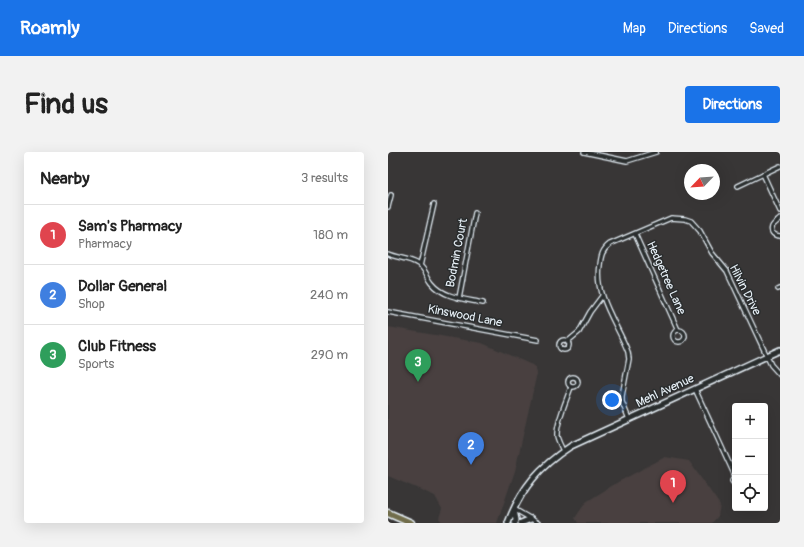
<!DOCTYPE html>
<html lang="en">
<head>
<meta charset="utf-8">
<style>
	:root { --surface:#fff; --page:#f2f2f2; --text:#222; --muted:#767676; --line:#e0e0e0; --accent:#1a73e8 }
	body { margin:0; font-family:Pangolin,sans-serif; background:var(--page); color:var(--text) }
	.controls { position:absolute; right:12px; bottom:12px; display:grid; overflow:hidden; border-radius:4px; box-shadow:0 4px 16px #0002 }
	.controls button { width:36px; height:36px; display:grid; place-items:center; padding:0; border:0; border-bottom:1px solid var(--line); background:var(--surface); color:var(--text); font:20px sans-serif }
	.compass { position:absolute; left:296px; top:12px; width:36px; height:36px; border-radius:50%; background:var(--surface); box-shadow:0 4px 16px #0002; rotate:245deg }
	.you { position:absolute; left:224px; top:248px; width:14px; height:14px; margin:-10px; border:3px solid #fff; border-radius:50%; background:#1a73e8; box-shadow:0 0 0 6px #1a73e833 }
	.badge { display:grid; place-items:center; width:26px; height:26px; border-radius:50%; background:var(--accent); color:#fff; font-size:13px; font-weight:700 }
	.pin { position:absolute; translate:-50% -33px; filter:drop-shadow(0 1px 2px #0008) }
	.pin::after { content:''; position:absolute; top:21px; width:14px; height:12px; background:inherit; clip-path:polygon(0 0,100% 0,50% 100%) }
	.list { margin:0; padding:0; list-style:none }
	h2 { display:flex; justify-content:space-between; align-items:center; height:52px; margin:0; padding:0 16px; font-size:17px }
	h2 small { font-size:13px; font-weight:400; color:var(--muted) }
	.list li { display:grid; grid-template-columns:26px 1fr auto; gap:12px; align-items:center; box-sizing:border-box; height:60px; padding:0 16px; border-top:1px solid var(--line) }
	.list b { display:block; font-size:15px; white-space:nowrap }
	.list p { margin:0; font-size:13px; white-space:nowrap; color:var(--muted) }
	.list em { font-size:13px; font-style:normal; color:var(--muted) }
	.icon { flex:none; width:22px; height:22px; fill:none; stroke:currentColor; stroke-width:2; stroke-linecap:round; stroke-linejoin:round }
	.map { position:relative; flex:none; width:392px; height:371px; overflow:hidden; border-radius:4px }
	header { display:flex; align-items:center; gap:24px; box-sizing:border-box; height:56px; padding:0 20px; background:var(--accent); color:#fff }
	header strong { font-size:19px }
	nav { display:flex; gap:22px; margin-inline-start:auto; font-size:14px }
	.intro { display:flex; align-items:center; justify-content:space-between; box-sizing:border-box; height:96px; padding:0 24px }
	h1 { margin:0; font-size:28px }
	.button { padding:10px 18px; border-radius:4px; background:var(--accent); color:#fff; font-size:14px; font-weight:700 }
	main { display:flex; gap:24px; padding:0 24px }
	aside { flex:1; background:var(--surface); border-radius:4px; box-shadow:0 4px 16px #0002 }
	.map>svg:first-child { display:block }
</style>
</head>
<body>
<header>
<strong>Roamly</strong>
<nav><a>Map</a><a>Directions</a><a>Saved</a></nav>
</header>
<div class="intro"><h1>Find us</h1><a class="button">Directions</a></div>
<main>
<aside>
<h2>Nearby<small>3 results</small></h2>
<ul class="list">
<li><span class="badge" style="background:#e0444e">1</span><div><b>Sam's Pharmacy</b><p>Pharmacy</p></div><em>180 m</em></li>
<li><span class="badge" style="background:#3f7fe0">2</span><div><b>Dollar General</b><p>Shop</p></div><em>240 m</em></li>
<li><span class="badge" style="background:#2e9e5b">3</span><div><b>Club Fitness</b><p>Sports</p></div><em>290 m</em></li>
</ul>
</aside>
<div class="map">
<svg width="392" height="371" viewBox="0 0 392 371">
	<rect width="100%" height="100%" fill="#383636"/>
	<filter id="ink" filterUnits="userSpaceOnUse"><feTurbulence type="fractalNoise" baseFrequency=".025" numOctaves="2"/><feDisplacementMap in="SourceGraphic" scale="8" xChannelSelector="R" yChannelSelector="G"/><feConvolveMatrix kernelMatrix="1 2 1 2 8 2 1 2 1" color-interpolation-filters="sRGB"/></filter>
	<g filter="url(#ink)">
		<!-- built -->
		<g fill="#484140">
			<path d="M0,175l94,16 50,22 3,2 2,6 -22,98 -18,52h-52l-4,-2 -2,-3 3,-9 -7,-13 -47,-20z"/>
			<path d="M277,305l24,4 31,44 -2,11 -6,7h-134l-3,-5 11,-16 32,-20z"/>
		</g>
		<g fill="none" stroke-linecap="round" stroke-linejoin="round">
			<defs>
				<g id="street">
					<path d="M196,0l43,9 29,-9"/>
					<path d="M375,22l17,37"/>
					<path d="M350,34l42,-20"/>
					<path d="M0,55l3,-12"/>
					<path d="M392,67c-2,2 -7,5 -8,8 -2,6 3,9 8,9"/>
					<path d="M247,82l43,96"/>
					<path d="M0,102c9,4 21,4 30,10 7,4 9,13 14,19 12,15 33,16 51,20"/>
					<path d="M32,114l14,-62"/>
					<path d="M390,137l2,-1"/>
					<path d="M71,146l16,-85"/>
					<path d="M0,160l150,28"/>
					<circle cx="291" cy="184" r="6"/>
					<circle cx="176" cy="193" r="5"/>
					<path d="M179,190l12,-10 11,-20 12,-16"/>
					<circle cx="185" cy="230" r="5"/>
					<path d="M307,237l40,87"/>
					<path d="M241,267l-7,-17v-6l7,-37 -1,-7c-11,-29 -33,-55 -28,-87 1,-9 2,-15 10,-21l61,-26 14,1 6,2 9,10 12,22 15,18 44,94 9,10"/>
					<path d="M175,299c-2,-5 -5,-10 -6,-15 -1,-13 10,-37 14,-49"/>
					<path d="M347,324l-3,5 3,4"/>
					<path d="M126,357l24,14"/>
				</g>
				<g id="secondary">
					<path d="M126,358l2,10 -1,3"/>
					<path d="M120,371c13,-35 32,-57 63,-77l209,-96"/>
					<path d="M133,371l10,-4"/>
				</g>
				<path id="primary" d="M0,361l23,10"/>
			</defs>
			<!-- street casing -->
			<use href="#street" stroke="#e8f1f8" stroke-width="6"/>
			<!-- secondary casing -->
			<use href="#secondary" stroke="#e8f1f8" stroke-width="8"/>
			<!-- primary casing -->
			<use href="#primary" stroke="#e8f1f8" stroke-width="9"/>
			<!-- street -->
			<use href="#street" stroke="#2a2d2e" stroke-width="3.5"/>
			<!-- secondary -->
			<use href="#secondary" stroke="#2a2d2e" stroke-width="5"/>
			<!-- primary -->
			<use href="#primary" stroke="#716d4b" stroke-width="6"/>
		</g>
	</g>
	<g text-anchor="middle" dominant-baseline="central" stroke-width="3" stroke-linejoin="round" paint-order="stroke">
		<!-- street labels -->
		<g font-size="12" fill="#e8f1f8" stroke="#2a2d2e">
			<text transform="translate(69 101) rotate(-79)">Bodmin Court</text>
			<text transform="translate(278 126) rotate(66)">Hedgetree Lane</text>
			<text transform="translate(357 138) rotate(63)">Hilvin Drive</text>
			<text transform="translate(77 164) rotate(11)">Kinswood Lane</text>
			<text transform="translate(277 239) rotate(-25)">Mehl Avenue</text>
		</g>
	</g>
</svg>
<div class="controls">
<button>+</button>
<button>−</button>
<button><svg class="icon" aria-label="locate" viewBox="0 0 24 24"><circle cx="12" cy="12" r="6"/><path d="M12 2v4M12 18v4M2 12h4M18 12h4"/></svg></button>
</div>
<svg class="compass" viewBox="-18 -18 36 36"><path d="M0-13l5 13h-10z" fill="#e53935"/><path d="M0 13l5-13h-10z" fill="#767676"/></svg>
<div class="you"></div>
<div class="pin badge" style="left:285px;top:351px;background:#e0444e">1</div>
<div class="pin badge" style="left:83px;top:313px;background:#3f7fe0">2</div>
<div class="pin badge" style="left:30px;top:230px;background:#2e9e5b">3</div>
</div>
</main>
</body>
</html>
